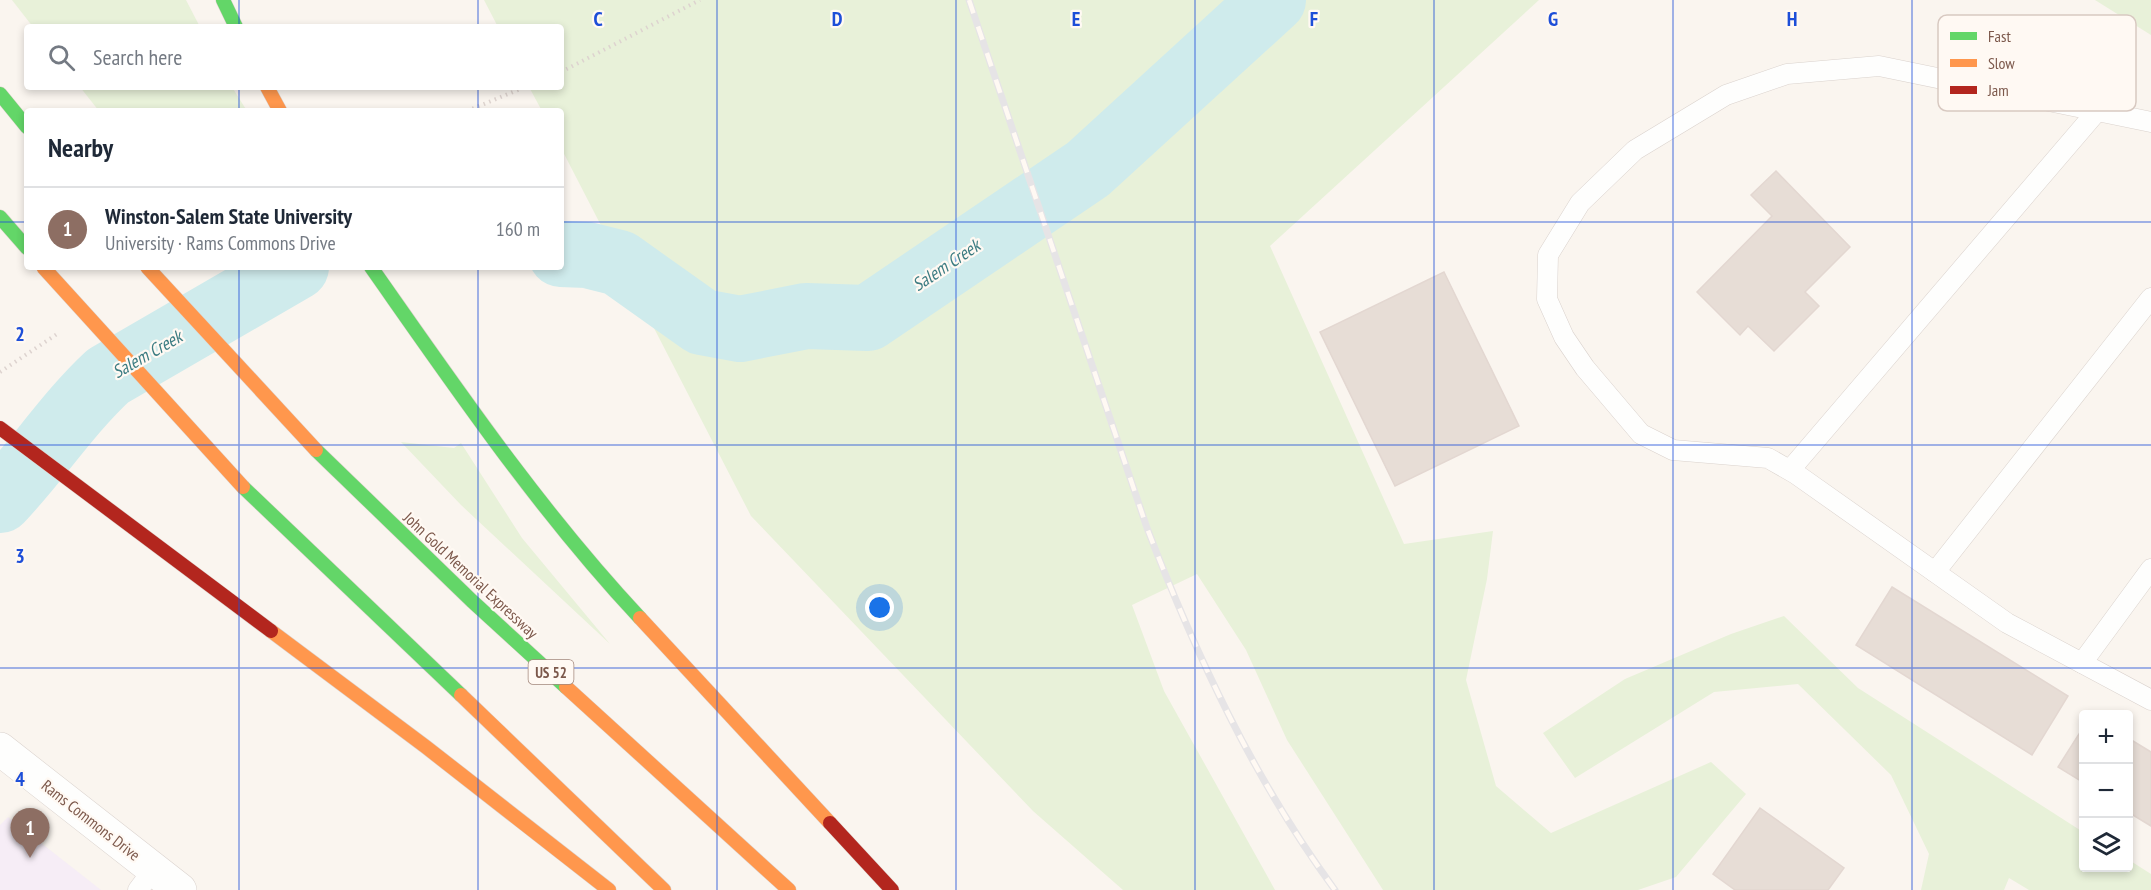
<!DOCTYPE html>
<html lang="en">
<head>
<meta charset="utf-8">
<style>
	:root { --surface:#fff; --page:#f2f2f3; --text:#1f2937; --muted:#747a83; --line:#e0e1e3; --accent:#a88f84 }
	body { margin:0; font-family:"PT Sans Narrow",sans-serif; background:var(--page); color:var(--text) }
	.controls { position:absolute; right:18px; bottom:18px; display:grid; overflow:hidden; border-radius:6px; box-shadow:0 3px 9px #0003 }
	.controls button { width:54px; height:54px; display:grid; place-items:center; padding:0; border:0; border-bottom:2px solid var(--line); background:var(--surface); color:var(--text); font:30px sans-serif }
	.you { position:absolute; left:880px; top:608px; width:21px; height:21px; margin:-15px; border:4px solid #fff; border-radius:50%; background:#1a73e8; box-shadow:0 0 0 9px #1a73e833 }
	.badge { display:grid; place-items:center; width:39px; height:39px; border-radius:50%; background:var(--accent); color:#fff; font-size:20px; font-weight:700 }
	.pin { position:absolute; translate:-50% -50px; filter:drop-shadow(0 2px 3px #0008) }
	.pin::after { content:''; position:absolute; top:32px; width:21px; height:18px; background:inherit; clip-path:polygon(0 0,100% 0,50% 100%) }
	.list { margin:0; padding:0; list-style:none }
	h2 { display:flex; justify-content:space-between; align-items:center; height:78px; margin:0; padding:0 24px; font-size:26px }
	h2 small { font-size:20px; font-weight:400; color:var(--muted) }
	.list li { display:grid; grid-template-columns:39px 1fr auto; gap:18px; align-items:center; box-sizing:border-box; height:84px; padding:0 24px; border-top:2px solid var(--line) }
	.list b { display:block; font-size:22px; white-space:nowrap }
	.list p { margin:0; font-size:20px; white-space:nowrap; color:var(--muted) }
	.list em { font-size:20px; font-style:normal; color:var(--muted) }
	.icon { flex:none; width:33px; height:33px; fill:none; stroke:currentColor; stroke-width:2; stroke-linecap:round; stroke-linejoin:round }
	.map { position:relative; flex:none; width:2151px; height:890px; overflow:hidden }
	.search { position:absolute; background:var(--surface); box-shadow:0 3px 9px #0003; left:24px; top:24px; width:540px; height:66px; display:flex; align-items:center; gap:15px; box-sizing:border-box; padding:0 21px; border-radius:6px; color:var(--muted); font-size:22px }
	.panel { position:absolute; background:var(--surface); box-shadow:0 3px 9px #0003; left:24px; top:108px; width:540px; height:162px; border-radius:6px }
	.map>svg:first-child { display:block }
</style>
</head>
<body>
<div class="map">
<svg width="2151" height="890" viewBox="0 0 2151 890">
	<rect width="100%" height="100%" fill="#faf5ef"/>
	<!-- education -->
	<path fill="#f6edf6" d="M8,817l93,73h-101v-65z"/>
	<!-- green -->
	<g fill="#e8f1d9">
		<path d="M12,0h174l14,27h-167z"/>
		<path d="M484,0h1055l-269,246 134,298 89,-13 -6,48 -21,101 30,106 55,47 160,-71 35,32 -70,83 -38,13h-255l-96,-150 -41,-90 -49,-76 -65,31 32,86 111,199h-152l-90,-79 -282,-295 -190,-368v-37h-19l-13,-24h32v-60h-63z"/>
		<path d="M2095,0h56v35z"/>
		<path d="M80,87h152l15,24h-148z"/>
		<path d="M401,442l53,6 7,-5 61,95 88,106 -149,-139z"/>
		<path d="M1784,616l74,72 225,144 1,36h44l1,-8 22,14v16h-122l-20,-12 -5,12h-83l8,-36 -38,-79 -93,-91 -84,8 -139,86 -32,-45 82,-54 106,-45z"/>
	</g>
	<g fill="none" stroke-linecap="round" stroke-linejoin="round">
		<!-- river -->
		<g stroke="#cfebec" stroke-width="66">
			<path d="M561,254l26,1 32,8 83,59 38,7 66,-13 62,2 220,-149 185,-169"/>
			<path d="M0,500c38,-40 68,-87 108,-124l188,-109"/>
		</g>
	</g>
	<!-- building -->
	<g fill="#e7ddd6" stroke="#e3d7d1" stroke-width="1.5">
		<path d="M1776,171l74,76 -45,45 14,14 -45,45 -26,-25 -8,9 -43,-43 75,-76 -21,-21z"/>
		<path d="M1444,272l75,154 -124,60 -75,-154z"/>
		<path d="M1892,587l176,109 -36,59 -176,-110z"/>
		<path d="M2084,726v57l-26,-16z"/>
		<path d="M2128,738l23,14v74l-23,-14z"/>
		<path d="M1760,808l84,60 -16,22h-93l-22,-16z"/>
	</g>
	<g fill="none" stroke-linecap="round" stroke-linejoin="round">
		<defs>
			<g id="lane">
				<path d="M2151,122l-272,-56 -92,8 -61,21 -91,55 -55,53 -32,52 -1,44 17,38 21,31 56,66 32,16 95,8 28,16 211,149 144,77"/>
				<path d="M1790,470l308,-360"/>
				<path d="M1935,572l216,-274"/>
				<path d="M2082,663l69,-94"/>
				<path d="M138,890l15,-20"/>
			</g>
			<path id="street" d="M0,749l180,141"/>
			<g id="fast">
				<path d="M223,0l13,27"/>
				<path d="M0,94l27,33"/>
				<path d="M0,217l27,31"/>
				<path d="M371,267c85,121 168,243 269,351"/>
				<path d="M316,450l156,151 94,86"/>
				<path d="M243,487l218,208"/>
			</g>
			<g id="slow">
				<path d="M267,87l13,24"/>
				<path d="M640,618l190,205"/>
				<path d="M271,631l155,116 183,143"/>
				<path d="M566,687l223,203"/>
				<path d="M461,695l203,195"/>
			</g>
			<g id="jam">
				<path d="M0,428l271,203"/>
				<path d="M830,823l62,67"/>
			</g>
		</defs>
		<!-- lane casing -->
		<use href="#lane" stroke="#dad2cd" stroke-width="21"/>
		<!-- street casing -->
		<use href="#street" stroke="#dad2cd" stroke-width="34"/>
		<!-- fast casing -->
		<use href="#fast" stroke="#dbd0cb" stroke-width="15"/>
		<!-- slow casing -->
		<use href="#slow" stroke="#dbd0cb" stroke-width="15"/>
		<!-- jam casing -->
		<use href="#jam" stroke="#dbd0cb" stroke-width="15"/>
		<!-- path -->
		<g stroke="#ddd3cf" stroke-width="4" stroke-dasharray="1.5 4.5" stroke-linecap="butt">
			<path d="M561,72l139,-72"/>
			<path d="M467,111l58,-24"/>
			<path d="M0,372l57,-38"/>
		</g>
		<!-- lane -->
		<use href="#lane" stroke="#fefefd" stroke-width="20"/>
		<!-- street -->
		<use href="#street" stroke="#fefefd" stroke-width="33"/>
		<!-- fast -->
		<use href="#fast" stroke="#63d668" stroke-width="14"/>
		<!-- slow -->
		<use href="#slow" stroke="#ff974d" stroke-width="14"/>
		<!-- jam -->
		<use href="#jam" stroke="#b3261e" stroke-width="14"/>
		<defs>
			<path id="rail" d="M969,0l178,528c49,127 107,252 188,362"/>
		</defs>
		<!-- rail casing -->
		<use href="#rail" stroke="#e6e4e6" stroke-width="7"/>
		<!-- rail -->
		<use href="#rail" stroke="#fff9f3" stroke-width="4.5" stroke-dasharray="14" stroke-linecap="butt"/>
		<defs>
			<g id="slow-bridge">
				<path d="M43,267l200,220"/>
				<path d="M147,267l169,183"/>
			</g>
		</defs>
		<!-- slow-bridge casing -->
		<use href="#slow-bridge" stroke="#dbd0cb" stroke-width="15" stroke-linecap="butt"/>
		<!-- slow-bridge -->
		<use href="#slow-bridge" stroke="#ff974d" stroke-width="14"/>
	</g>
	<!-- grid -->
	<path fill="none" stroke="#1d4ed8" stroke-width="1.5" stroke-opacity="0.55" d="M239,0v27M478,0v27M717,0v890M956,0v890M1195,0v890M1434,0v890M1673,0v890M1912,0v890M239,87v24M478,87v24M0,222h27M561,222h1590M239,267v623M478,267v623M0,445h2151M0,668h2151"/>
	<g text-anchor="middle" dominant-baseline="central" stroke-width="4.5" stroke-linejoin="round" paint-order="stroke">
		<!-- shield labels -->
		<rect fill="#fff9f3" stroke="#a3887d" stroke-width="1.5" x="528.5" y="660" width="45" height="24" rx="4.5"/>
		<g font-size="15" font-weight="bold" fill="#7c584b">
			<text x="551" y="672">US 52</text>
		</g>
		<!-- street labels -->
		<g font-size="16" fill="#7c584b" stroke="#fff9f3">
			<text transform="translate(471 575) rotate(43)">John Gold Memorial Expressway</text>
			<text transform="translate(91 820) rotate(38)">Rams Commons Drive</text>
		</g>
		<!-- water labels -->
		<g font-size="18" font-style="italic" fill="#3c7c82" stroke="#fff9f3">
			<text transform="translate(946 265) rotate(-34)">Salem Creek</text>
			<text transform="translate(147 354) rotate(-30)">Salem Creek</text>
		</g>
	</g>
	<!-- legend -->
	<rect x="1938" y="15" width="198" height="96" rx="9" fill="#fff9f3" stroke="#d8c9c1" stroke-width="1.5"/>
	<rect x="1950" y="32" width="27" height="8" fill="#63d668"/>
	<rect x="1950" y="59" width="27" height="8" fill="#ff974d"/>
	<rect x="1950" y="86" width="27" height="8" fill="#b3261e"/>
	<g font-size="16" fill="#7c584b">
		<text x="1988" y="42">Fast</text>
		<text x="1988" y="69">Slow</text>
		<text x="1988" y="96">Jam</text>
	</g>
	<g font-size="20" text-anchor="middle" font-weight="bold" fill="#1d4ed8" stroke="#fff9f3" stroke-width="4.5" stroke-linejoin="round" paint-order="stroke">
		<text x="598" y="26">C</text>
		<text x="837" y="26">D</text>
		<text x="1076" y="26">E</text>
		<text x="1314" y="26">F</text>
		<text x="1553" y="26">G</text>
		<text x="1792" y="26">H</text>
		<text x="20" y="341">2</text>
		<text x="20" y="563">3</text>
		<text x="20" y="786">4</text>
	</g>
</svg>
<div class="controls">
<button>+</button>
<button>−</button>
<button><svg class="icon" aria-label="layers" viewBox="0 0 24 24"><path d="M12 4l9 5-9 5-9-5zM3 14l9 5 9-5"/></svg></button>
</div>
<div class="you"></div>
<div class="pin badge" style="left:30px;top:858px;background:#8d6e63">1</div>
<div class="search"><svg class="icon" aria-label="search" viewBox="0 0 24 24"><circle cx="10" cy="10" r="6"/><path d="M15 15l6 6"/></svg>Search here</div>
<section class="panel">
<h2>Nearby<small></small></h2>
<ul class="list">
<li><span class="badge" style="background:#8d6e63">1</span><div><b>Winston-Salem State University</b><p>University · Rams Commons Drive</p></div><em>160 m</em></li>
</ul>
</section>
</div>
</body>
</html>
